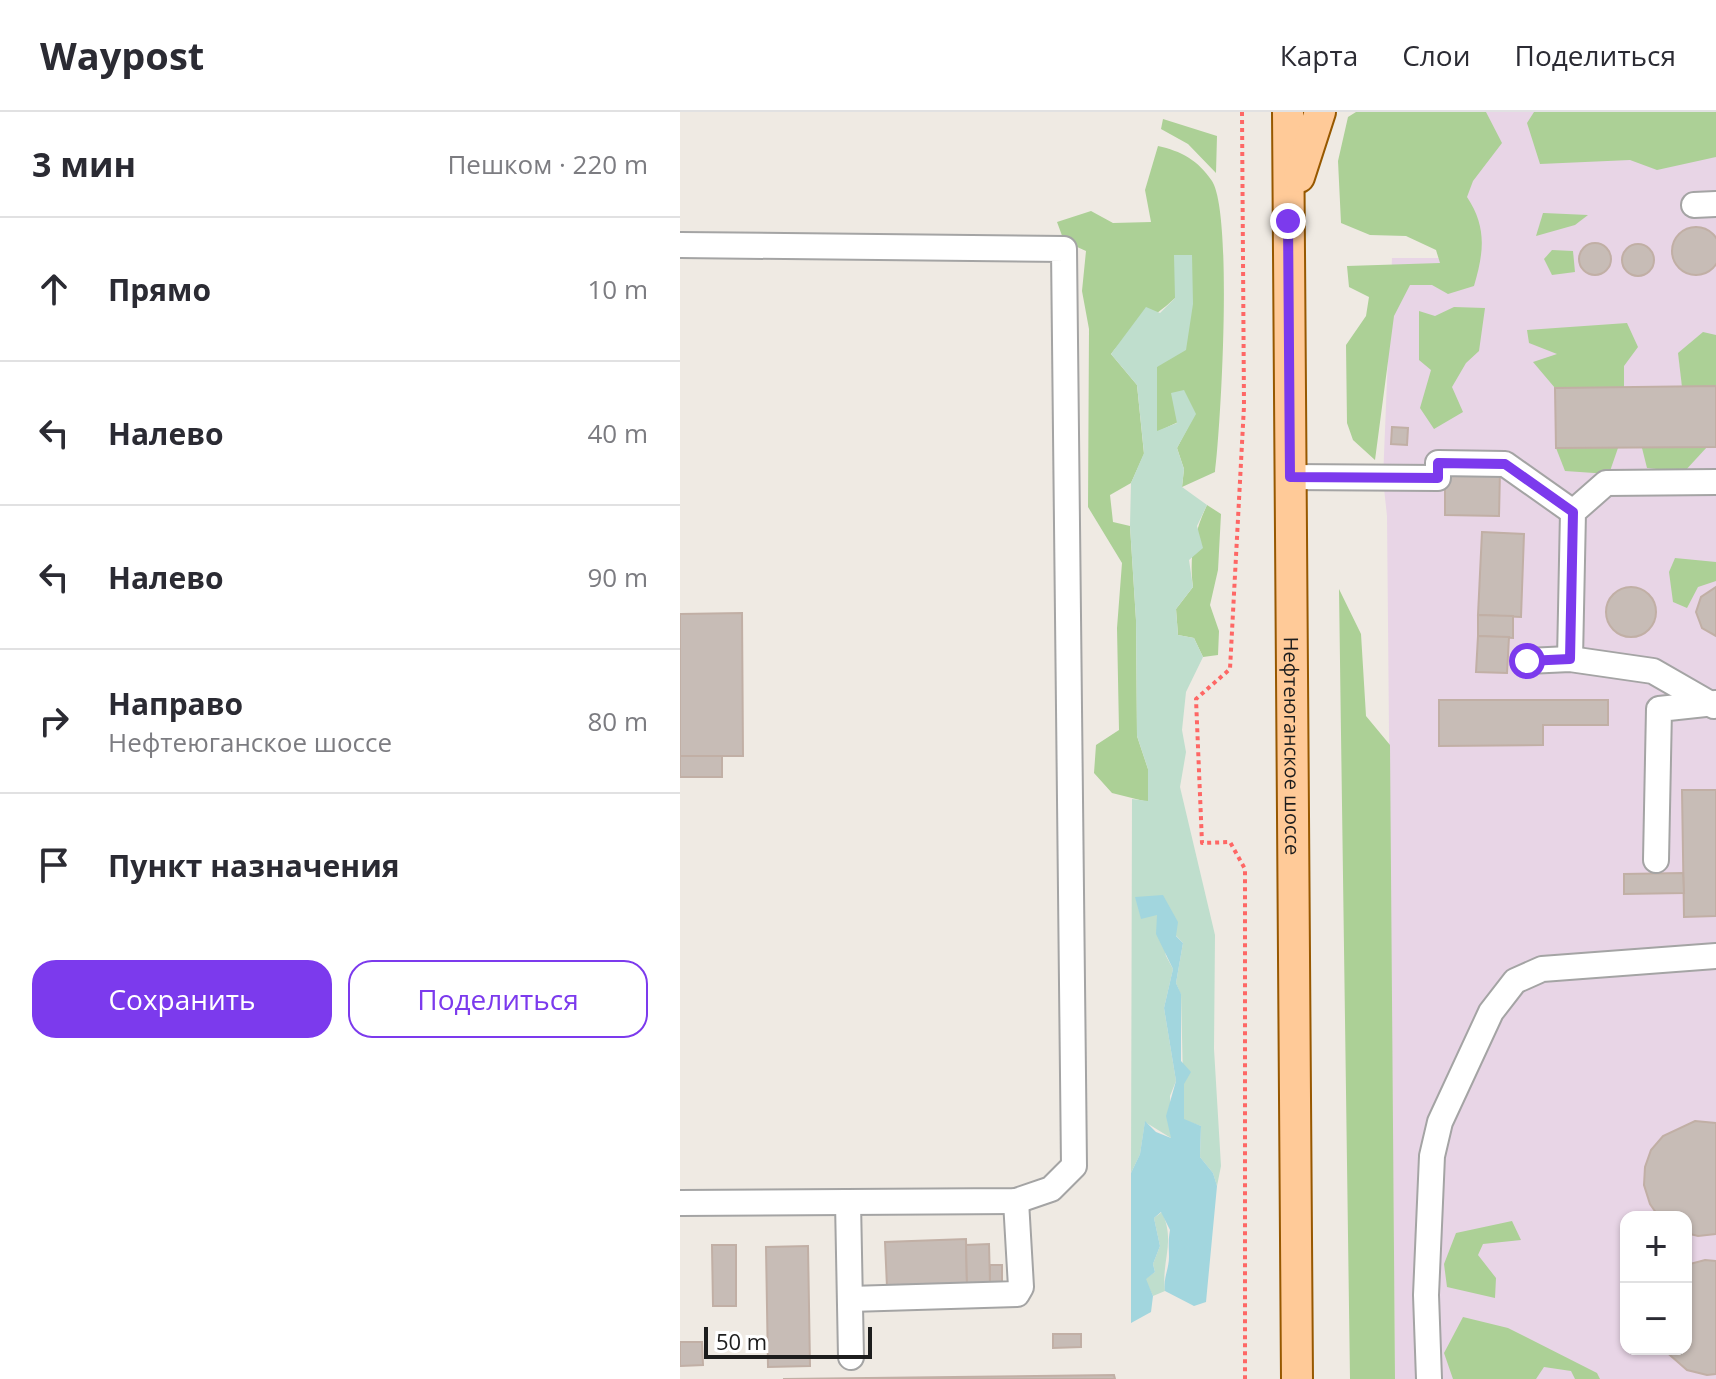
<!DOCTYPE html>
<html lang="ru">
<head>
<meta charset="utf-8">
<style>
	:root { --surface:#fff; --page:#f2f2f3; --text:#2b2b33; --muted:#7c7c81; --line:#e1e1e2; --accent:#7c3aed }
	body { margin:0; font-family:"Open Sans",sans-serif; background:var(--page); color:var(--text) }
	.controls { position:absolute; right:24px; bottom:24px; display:grid; overflow:hidden; border-radius:16px; box-shadow:0 2px 6px #0004 }
	.controls button { width:72px; height:72px; display:grid; place-items:center; padding:0; border:0; border-bottom:2px solid var(--line); background:var(--surface); color:var(--text); font:40px sans-serif }
	.scale { position:absolute; left:24px; bottom:20px; width:168px; box-sizing:border-box; padding-left:8px; border:4px solid #1d1d1d; border-top:0; font-size:22px; line-height:28px; white-space:nowrap; color:#1d1d1d; -webkit-text-stroke:6px #fff; paint-order:stroke }
	.stop { position:absolute; width:24px; height:24px; margin:-18px; border:6px solid #7c3aed; border-radius:50%; background:#fff }
	.stop.end { background:#7c3aed; border-color:#fff; box-shadow:0 2px 8px #0008 }
	.list { margin:0; padding:0; list-style:none }
	h2 { display:flex; justify-content:space-between; align-items:center; height:104px; margin:0; padding:0 32px; font-size:34px }
	h2 small { font-size:26px; font-weight:400; color:var(--muted) }
	.list li { display:grid; grid-template-columns:52px 1fr auto; gap:24px; align-items:center; box-sizing:border-box; height:144px; padding:0 32px; border-top:2px solid var(--line) }
	.list b { display:block; font-size:30px; white-space:nowrap }
	.list p { margin:0; font-size:26px; white-space:nowrap; color:var(--muted) }
	.list em { font-size:26px; font-style:normal; color:var(--muted) }
	.actions { display:flex; gap:16px; padding:24px 32px }
	.actions a { flex:1; padding:18px 0; border:2px solid var(--accent); border-radius:24px; text-align:center; font-size:28px; color:var(--accent) }
	.actions .main { background:var(--accent); color:#fff }
	.icon { flex:none; width:44px; height:44px; fill:none; stroke:currentColor; stroke-width:2; stroke-linecap:round; stroke-linejoin:round }
	.map { position:relative; flex:none; width:1036px; height:1267px; overflow:hidden }
	header { display:flex; align-items:center; gap:48px; box-sizing:border-box; height:112px; padding:0 40px; background:var(--surface); border-bottom:2px solid var(--line) }
	header strong { font-size:38px }
	nav { display:flex; gap:44px; margin-inline-start:auto; font-size:28px }
	main { display:flex }
	aside { flex:1; background:var(--surface) }
	.map>svg:first-child { display:block }
</style>
</head>
<body>
<header>
<strong>Waypost</strong>
<nav><a>Карта</a><a>Слои</a><a>Поделиться</a></nav>
</header>
<main>
<aside>
<h2>3 мин<small>Пешком · 220 m</small></h2>
<ul class="list">
<li><svg class="icon" aria-label="ahead" viewBox="0 0 24 24"><path d="M12 20V5M6 11l6-6 6 6"/></svg><div><b>Прямо</b></div><em>10 m</em></li>
<li><svg class="icon" aria-label="left" viewBox="0 0 24 24"><path d="M17 20v-9H6M10 6l-5 5 5 5"/></svg><div><b>Налево</b></div><em>40 m</em></li>
<li><svg class="icon" aria-label="left" viewBox="0 0 24 24"><path d="M17 20v-9H6M10 6l-5 5 5 5"/></svg><div><b>Налево</b></div><em>90 m</em></li>
<li><svg class="icon" aria-label="right" viewBox="0 0 24 24"><path d="M7 20v-9h11M14 6l5 5-5 5"/></svg><div><b>Направо</b><p>Нефтеюганское шоссе</p></div><em>80 m</em></li>
<li><svg class="icon" aria-label="arrive" viewBox="0 0 24 24"><path d="M6 21V4h12l-3 4 3 4H6"/></svg><div><b>Пункт назначения</b></div></li>
</ul>
<div class="actions"><a class="main">Сохранить</a><a>Поделиться</a></div>
</aside>
<div class="map">
<svg width="1036" height="1267" viewBox="0 0 1036 1267">
	<rect width="100%" height="100%" fill="#efeae3"/>
	<!-- industrial -->
	<path fill="#e8d5e6" fill-rule="evenodd" d="M787,0h249v1267h-321l-8,-863 -4,-37 9,-221h59zM946,1105h60v132h-60z"/>
	<!-- forest -->
	<g fill="#acd096">
		<path d="M676,0h130l16,31 -29,38 -6,16c20,30 17,55 7,89l-26,8 -16,-9h-22l-16,31 -19,144 -22,-20 -6,-17 -1,-78 20,-29 3,-19 -20,-10 -2,-21 93,-3 -4,-13 -30,-14 -36,-1 -29,-12 -3,-62 10,-44z"/>
		<path d="M854,0h182v45l-59,13 -27,-10 -90,4 -13,-41z"/>
		<path d="M483,7l54,17 -1,37 -28,-29 -27,-15z"/>
		<path d="M478,34c23,5 40,14 54,35 21,33 9,244 3,291l-33,15 2,-18 -7,-21 18,-34 -38,18v-65l18,-69c-22,21 -45,31 -64,56l26,31 7,69 -13,29 -21,12 3,27 17,4 6,94 1,116 11,33v33l-36,-9 -18,-20 2,-28 23,-15 -2,-102 5,-65 -34,-56 1,-178 -7,-38 4,-40 -22,-10 -7,-19 34,-11 22,12 38,-1 -6,-32z"/>
		<path d="M863,101h1l44,2 -13,10 -39,11z"/>
		<path d="M872,138l21,1 2,21 -23,3 -8,-16z"/>
		<path d="M774,195l31,1 -6,43 -13,12 -14,24 11,25 -29,17 -14,-21 11,-38 -12,-10v-49l16,5z"/>
		<path d="M947,211l11,24 -14,19v21l-69,1 -22,-26 24,-8 -28,-11 -2,-13z"/>
		<path d="M1023,220l13,3v51l-34,1 -4,-34z"/>
		<path d="M1027,335l-23,25 -37,-4 -5,-20z"/>
		<path d="M876,336h62l-9,26 -44,-3z"/>
		<path d="M527,393l14,9 -3,56 -8,35 9,26 -1,24 -15,2 -9,-19 -16,-3 -2,-26 17,-22c-4,-30 1,-54 14,-82z"/>
		<path d="M995,446l41,4v19l-18,6 -11,21 -14,-6 -4,-30z"/>
		<path d="M659,477l22,45 5,82 24,29 5,634h-45z"/>
		<path d="M832,1109l9,19 -38,4 -5,11 18,23 -1,20 -48,-11 -3,-23 12,-31z"/>
		<path d="M783,1205l45,11 89,45 3,6h-25l-4,-8 -27,-4 -8,12h-83l-9,-26z"/>
	</g>
	<!-- wetland -->
	<g fill="#bfdecd">
		<path d="M494,143h18l1,49 -7,46 -29,17v64l20,-8 -6,-30 13,-3 12,24 -19,34 7,21 -2,18 25,18 -10,21 6,22 -14,12 4,27 -17,22 2,26 16,3 9,19 -17,35 -4,38 4,22 -6,35 35,148 -1,114 7,117 -4,20 -4,-13 -13,-16 1,-31 -17,-6 -3,-125 -5,-12 7,-40 -26,-28 9,41 7,13 -9,39 12,73 -6,15 1,42 -26,-16 -5,32 -9,19 1,-374 16,2v-32l-11,-33 -1,-116 -6,-94 1,-43 13,-30 -7,-68 -26,-31 35,-47 14,6 15,-15z"/>
		<path d="M482,1100c14,31 -1,48 3,79l-12,5 -8,-17 10,-7 -2,-8 7,-18 -6,-28z"/>
	</g>
	<!-- water -->
	<path fill="#a2d6de" d="M483,783l15,27 -2,14 7,7 -7,40 5,11v67l10,11 -7,12v35l17,7 -1,31 13,16 4,13 -11,116 -12,4 -29,-15c-2,-13 4,-22 4,-34 0,-10 -1,-16 1,-27l-9,-18 -7,6 6,28 -7,18 2,8 -9,7 7,17 -2,16 -20,11v-150l9,-19 5,-33 11,11 15,6 -5,-22 10,-35 -12,-73 9,-39 -17,-35 1,-19 -16,4 -6,-22z"/>
	<!-- building -->
	<g fill="#c7bcb6" stroke="#c1afa5" stroke-width="2">
		<circle cx="1016" cy="139" r="24"/>
		<circle cx="915" cy="147" r="16"/>
		<circle cx="958" cy="148" r="16"/>
		<path d="M1036,274v61l-160,1 -1,-60z"/>
		<path d="M712,315l16,1 -1,17 -16,-1z"/>
		<path d="M765,358l55,1 -1,45 -54,-1z"/>
		<path d="M802,420l42,2 -3,83 -43,-2z"/>
		<path d="M1036,475v49l-14,-8 -6,-16 5,-15z"/>
		<circle cx="951" cy="500" r="25"/>
		<path d="M62,501l1,143h-63v-142z"/>
		<path d="M798,503l35,1v22l-35,-2z"/>
		<path d="M798,524l31,1 -2,36 -31,-1z"/>
		<path d="M759,588h169v25h-65v20l-104,1z"/>
		<rect x="0" y="644" width="42" height="21"/>
		<path d="M1002,678h34v126l-32,1z"/>
		<path d="M1003,761l1,20 -60,1v-20z"/>
		<path d="M1015,1009l21,2v111l-18,2 -12,-3v-16h-27l-9,-13 -6,-19 1,-18 6,-17 12,-14z"/>
		<path d="M286,1127l1,45 -80,3 -2,-45z"/>
		<path d="M309,1132l1,40h-23l-1,-39z"/>
		<path d="M32,1133h24v61h-23z"/>
		<path d="M128,1134l2,120 -42,1 -2,-120z"/>
		<path d="M1025,1148l11,1v113l-9,1 -20,-5 -24,-21h23v-84z"/>
		<rect x="310" y="1153" width="12" height="24"/>
		<path d="M373,1222h28v13l-28,1z"/>
		<path d="M0,1230h22l1,23 -23,1z"/>
		<path d="M434,1263l1,4h-332z"/>
	</g>
	<g fill="none" stroke-linecap="round" stroke-linejoin="round">
		<defs>
			<g id="minor">
				<path d="M1014,93l22,-1"/>
				<path d="M0,133l384,4 10,917 -23,23 -35,12 -336,2"/>
				<path d="M610,365l148,1v-15l67,1 68,48"/>
				<path d="M890,547l3,-147 33,-29 110,-1"/>
				<path d="M847,549l43,-2 83,12 61,35"/>
				<path d="M976,748l3,-151 57,-6"/>
				<path d="M168,1090l3,155"/>
				<path d="M170,1187l167,-5 4,-7 -5,-86"/>
				<path d="M749,1267l-3,-84 6,-139 8,-34 51,-110 24,-31 27,-12 174,-13"/>
			</g>
			<g id="major">
				<path id="s1" d="M608,0l9,1267"/>
				<path d="M619,65l21,-65"/>
			</g>
		</defs>
		<!-- minor casing -->
		<use href="#minor" stroke="#a4a4a4" stroke-width="28"/>
		<!-- major casing -->
		<use href="#major" stroke="#975800" stroke-width="34"/>
		<!-- path -->
		<path stroke="#fe6765" stroke-width="4" stroke-dasharray="4 4" stroke-linecap="butt" d="M562,0l2,294 -14,263 -34,30 6,144 28,-1 15,27v510"/>
		<!-- minor -->
		<use href="#minor" stroke="#fff" stroke-width="24"/>
		<!-- major -->
		<use href="#major" stroke="#ffca98" stroke-width="30"/>
	</g>
	<g fill="none" stroke-linecap="round" stroke-linejoin="round">
		<!-- route -->
		<path stroke="#7c3aed" stroke-width="10" d="M608,109l2,256 148,1v-15l67,1 68,48 -3,147 -43,2"/>
	</g>
	<g text-anchor="middle" dominant-baseline="central" stroke-width="7" stroke-linejoin="round" paint-order="stroke">
		<!-- street labels -->
		<g font-size="20" fill="#1d1d1d" stroke="#fff">
			<text stroke="none"><textPath href="#s1" startOffset="634">Нефтеюганское шоссе</textPath></text>
		</g>
	</g>
</svg>
<div class="controls">
<button>+</button>
<button>−</button>
</div>
<div class="scale">50 m</div>
<div class="stop" style="left:847px;top:549px"></div>
<div class="stop end" style="left:608px;top:109px"></div>
</div>
</main>
</body>
</html>
